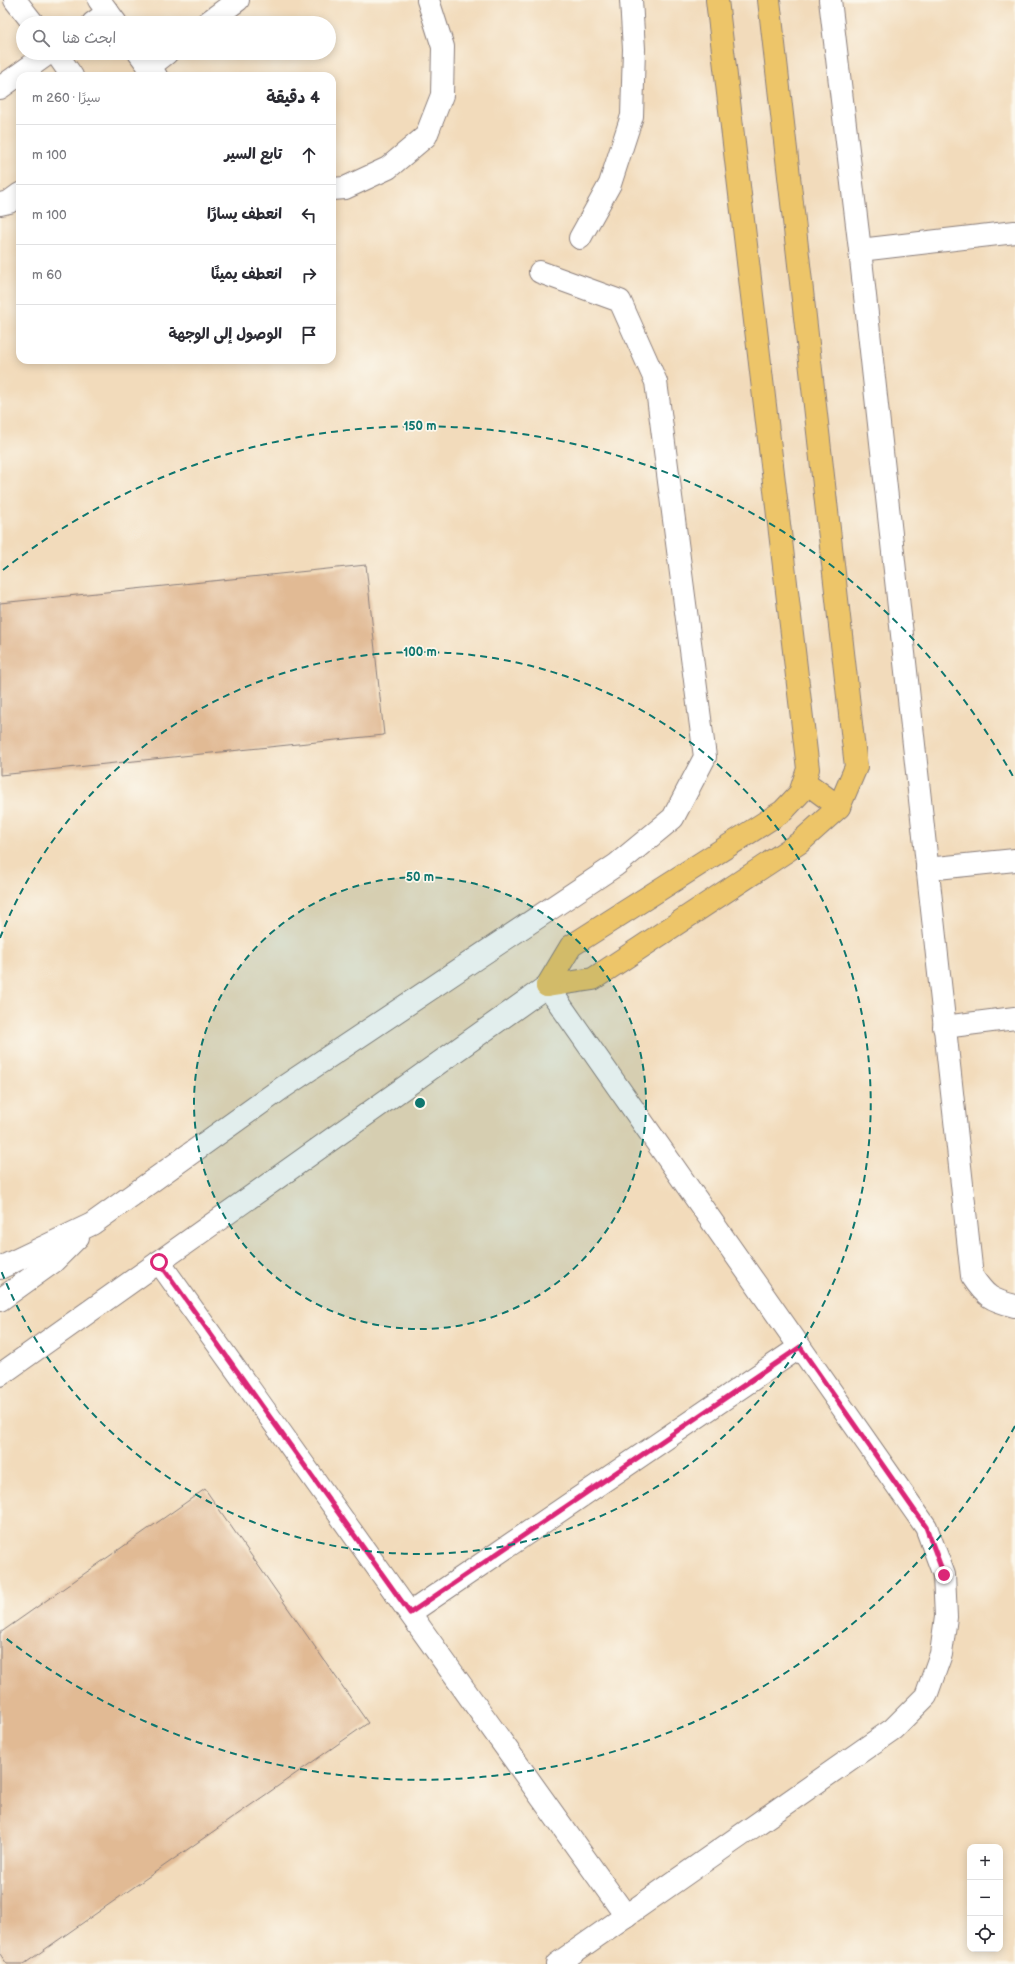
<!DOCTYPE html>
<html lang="ar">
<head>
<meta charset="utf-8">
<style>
	:root { --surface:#fff; --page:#f2f2f3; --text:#2b2b33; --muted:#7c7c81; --line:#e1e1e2 }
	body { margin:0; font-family:"Balsamiq Sans","Playpen Sans Arabic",sans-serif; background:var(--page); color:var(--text); direction:rtl }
	.controls { position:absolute; right:12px; bottom:12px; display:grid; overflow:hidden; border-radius:8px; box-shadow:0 2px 10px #0003 }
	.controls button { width:36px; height:36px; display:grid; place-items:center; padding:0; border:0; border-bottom:1px solid var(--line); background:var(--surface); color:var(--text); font:20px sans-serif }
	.stop { position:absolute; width:12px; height:12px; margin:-9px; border:3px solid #db2777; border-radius:50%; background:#fff }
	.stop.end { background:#db2777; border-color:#fff; box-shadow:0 1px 4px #0008 }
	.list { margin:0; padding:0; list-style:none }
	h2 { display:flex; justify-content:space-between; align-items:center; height:52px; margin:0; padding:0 16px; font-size:17px }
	h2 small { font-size:13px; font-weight:400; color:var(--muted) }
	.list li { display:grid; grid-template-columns:26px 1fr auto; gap:12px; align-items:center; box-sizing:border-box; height:60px; padding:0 16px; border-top:1px solid var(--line) }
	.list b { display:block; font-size:15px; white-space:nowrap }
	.list em { font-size:13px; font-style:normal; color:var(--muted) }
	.icon { flex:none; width:22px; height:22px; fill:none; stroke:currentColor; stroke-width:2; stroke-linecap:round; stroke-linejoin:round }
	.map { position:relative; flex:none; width:1015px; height:1964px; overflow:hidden; direction:ltr }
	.search { position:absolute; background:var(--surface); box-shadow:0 2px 10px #0003; left:16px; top:16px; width:320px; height:44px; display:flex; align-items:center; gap:10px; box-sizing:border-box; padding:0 14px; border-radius:22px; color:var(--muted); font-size:15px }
	.panel { position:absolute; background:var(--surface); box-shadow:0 2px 10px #0003; left:16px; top:72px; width:320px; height:292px; border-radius:12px; direction:rtl }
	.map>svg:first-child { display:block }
</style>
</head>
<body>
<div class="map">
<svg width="1015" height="1964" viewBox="0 0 1015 1964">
	<rect width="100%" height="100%" fill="#fbf7ec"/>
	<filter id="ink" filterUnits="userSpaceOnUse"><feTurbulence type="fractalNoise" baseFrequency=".025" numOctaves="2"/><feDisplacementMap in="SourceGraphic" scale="8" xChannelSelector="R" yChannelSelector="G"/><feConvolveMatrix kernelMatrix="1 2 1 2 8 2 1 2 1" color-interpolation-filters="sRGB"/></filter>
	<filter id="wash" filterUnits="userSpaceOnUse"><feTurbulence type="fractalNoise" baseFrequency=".012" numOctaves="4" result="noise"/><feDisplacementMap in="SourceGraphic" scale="16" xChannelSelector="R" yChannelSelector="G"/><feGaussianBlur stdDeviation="0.9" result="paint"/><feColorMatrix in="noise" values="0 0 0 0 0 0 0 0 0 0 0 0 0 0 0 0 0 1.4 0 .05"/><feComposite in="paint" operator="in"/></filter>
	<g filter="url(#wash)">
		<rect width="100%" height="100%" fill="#f2dbbb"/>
		<g id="blocks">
			<!-- building -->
			<g fill="#e1ba94">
				<path d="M366,565l18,170 -384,40v-172z"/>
				<path d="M205,1489l163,234 -344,241h-17l-7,-10v-321z"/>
			</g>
		</g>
	</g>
	<g filter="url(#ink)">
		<use href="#blocks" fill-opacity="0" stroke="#8a7e7b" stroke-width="1"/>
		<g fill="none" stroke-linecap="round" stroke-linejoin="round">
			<defs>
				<g id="minor">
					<path d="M15,0l18,23"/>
					<path d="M99,0l17,23"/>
					<path d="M830,0l30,250 112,1026c14,21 19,24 43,30"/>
					<path d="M93,23l15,-11"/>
					<path d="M207,23l31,-23"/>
					<path d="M56,53l16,23"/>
					<path d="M139,53l17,23"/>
					<path d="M149,67l18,-14"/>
					<path d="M0,88l49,-35"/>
					<path d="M332,189l13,-1 43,-20 38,-32 16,-41 1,-48 -15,-47"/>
					<path d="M0,204l9,-2 11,-8"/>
					<path d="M580,238l30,-54 22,-68 2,-67 -3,-49"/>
					<path d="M860,250l155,-18"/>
					<path d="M927,869l88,-9"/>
					<path d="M944,1027l71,-9"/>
					<path d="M159,1262l467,654"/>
					<path d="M0,1268l92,-44 190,-136 334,-223 57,-47 32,-61 -49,-375 -36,-81 -80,-29"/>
					<path d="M0,1300l53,-38 25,-25"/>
					<path d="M0,1375l547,-389 379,541 18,48 2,42 -5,37 -15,42 -33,33 -336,235"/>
					<path d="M410,1613l390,-266"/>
				</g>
				<g id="major">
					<path d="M805,782l34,25"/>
					<path d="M547,986l46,-7 206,-136 40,-36 17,-40 -87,-767"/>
					<path d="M547,986l24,-40 212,-135 17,-18 8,-24 -91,-769"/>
				</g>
			</defs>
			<!-- minor casing -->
			<use href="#minor" stroke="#8a7e7b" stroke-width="24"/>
			<!-- major casing -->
			<use href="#major" stroke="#8a7e7b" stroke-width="24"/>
			<!-- minor -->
			<use href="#minor" stroke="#fff" stroke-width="22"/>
			<!-- major -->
			<use href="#major" stroke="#edc569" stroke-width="22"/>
		</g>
	</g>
	<g fill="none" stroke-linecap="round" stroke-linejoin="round" filter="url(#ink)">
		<!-- route -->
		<path stroke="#db2777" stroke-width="5" d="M159,1262l251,351 390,-266 126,180 18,48"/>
	</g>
	<!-- distance rings -->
	<circle cx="420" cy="1103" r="226" fill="#0f766e" fill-opacity=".12"/>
	<g fill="none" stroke="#0f766e" stroke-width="2" stroke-dasharray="7 5">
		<circle cx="420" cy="1103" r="226"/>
		<path d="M0 938A451 451 0 1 1 0 1268"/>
		<path d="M1015 1426A677 677 0 0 1 3 1636M3 570A677 677 0 0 1 1015 780"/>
	</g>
	<circle cx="420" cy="1103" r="6" fill="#0f766e" stroke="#fbf7ec" stroke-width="2"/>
	<g font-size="12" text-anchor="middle" font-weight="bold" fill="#0f766e" stroke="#fbf7ec" stroke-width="3.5" stroke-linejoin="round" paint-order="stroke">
		<text x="420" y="430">150 m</text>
		<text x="420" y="656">100 m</text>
		<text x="420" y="881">50 m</text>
	</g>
</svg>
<div class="controls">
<button>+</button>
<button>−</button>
<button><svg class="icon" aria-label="locate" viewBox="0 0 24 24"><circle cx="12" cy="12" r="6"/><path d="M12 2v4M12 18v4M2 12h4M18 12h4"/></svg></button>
</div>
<div class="stop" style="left:159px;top:1262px"></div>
<div class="stop end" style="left:944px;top:1575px"></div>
<div class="search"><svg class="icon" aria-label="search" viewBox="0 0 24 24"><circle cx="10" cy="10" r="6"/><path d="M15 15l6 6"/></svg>ابحث هنا</div>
<section class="panel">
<h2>4 دقيقة<small>سيرًا · 260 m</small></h2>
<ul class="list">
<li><svg class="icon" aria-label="ahead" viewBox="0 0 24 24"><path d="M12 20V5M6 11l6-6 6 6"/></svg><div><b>تابع السير</b></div><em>100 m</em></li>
<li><svg class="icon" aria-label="left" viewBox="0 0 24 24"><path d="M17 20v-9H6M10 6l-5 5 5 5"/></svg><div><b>انعطف يسارًا</b></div><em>100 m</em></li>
<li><svg class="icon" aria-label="right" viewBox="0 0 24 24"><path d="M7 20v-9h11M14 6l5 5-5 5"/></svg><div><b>انعطف يمينًا</b></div><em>60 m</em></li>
<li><svg class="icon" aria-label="arrive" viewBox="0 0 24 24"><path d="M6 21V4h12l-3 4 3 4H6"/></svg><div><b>الوصول إلى الوجهة</b></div></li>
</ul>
</section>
</div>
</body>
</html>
